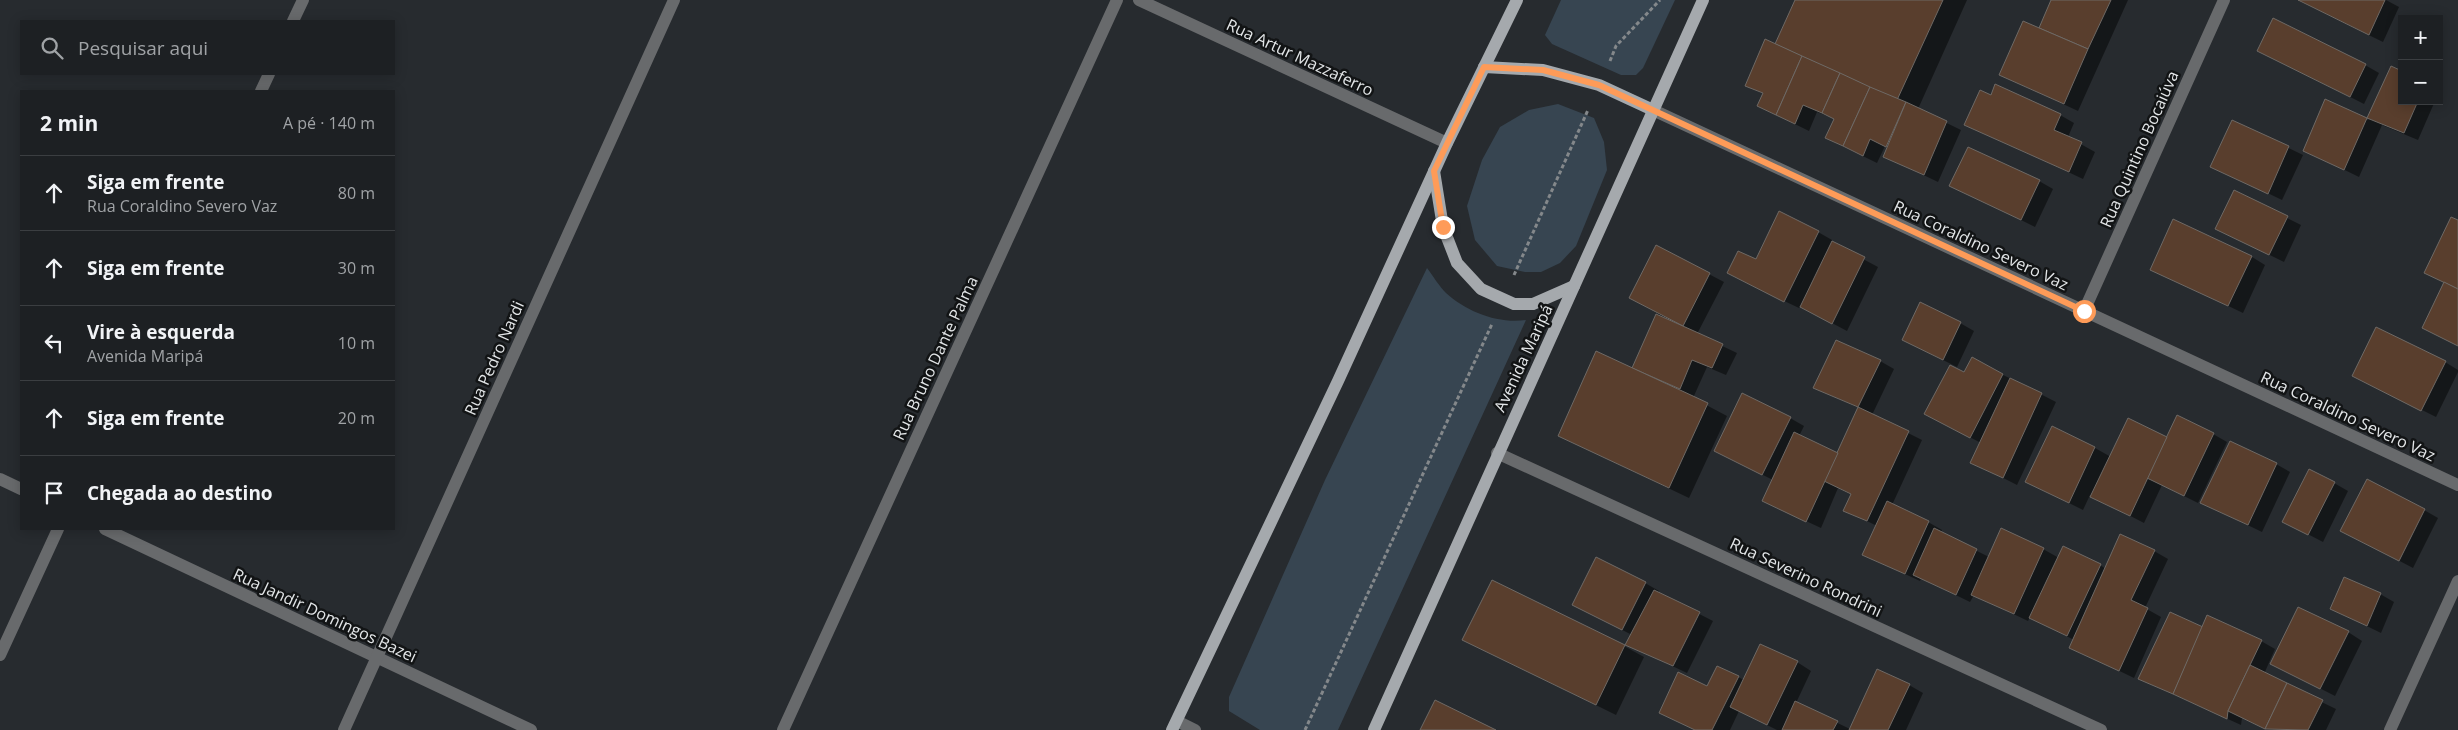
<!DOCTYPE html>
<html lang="pt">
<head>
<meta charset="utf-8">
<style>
	:root { --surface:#1d2023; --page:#2a2d30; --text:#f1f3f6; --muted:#a0a3a6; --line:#3b3e41 }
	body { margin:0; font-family:"Open Sans",sans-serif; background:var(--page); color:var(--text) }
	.controls { position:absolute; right:15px; top:15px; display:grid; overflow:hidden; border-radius:0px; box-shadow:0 2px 12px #0003 }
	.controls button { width:45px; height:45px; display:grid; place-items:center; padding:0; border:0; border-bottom:1px solid var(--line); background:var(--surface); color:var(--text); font:25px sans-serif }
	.stop { position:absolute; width:15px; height:15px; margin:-11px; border:4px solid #fe9b58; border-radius:50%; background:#fff }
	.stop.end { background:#fe9b58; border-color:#fff; box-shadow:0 1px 5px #0008 }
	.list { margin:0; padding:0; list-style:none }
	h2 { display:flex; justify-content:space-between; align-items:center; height:65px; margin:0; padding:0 20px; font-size:21px }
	h2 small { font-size:16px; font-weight:400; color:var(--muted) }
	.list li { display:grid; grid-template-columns:32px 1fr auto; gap:15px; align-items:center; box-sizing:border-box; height:75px; padding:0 20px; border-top:1px solid var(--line) }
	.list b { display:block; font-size:19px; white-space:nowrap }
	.list p { margin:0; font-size:16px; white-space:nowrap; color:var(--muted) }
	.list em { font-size:16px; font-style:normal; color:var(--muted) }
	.icon { flex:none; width:28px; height:28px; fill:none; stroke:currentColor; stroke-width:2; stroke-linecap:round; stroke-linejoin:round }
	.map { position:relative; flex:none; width:2458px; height:730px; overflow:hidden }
	.search { position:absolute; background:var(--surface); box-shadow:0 2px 12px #0003; left:20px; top:20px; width:375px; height:55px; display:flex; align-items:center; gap:12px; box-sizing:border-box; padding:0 18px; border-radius:0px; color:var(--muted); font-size:19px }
	.panel { position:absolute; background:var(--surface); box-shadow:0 2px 12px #0003; left:20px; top:90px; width:375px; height:440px; border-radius:0px }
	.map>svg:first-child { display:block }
</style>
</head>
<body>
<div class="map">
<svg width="2458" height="730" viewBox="0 0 2458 730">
	<rect width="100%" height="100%" fill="#272b2f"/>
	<!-- green -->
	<g fill="#374551">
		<path d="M1561,0h114l-32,68 -7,7h-15l-69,-31 -7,-9z"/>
		<path d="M1558,104l36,14 10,24 3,28 -31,76 -16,17 -19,9h-16l-28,-6 -22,-26 -8,-34 15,-46 18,-33 29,-17z"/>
		<path d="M1427,268c6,8 12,18 19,25 21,19 52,31 80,27l-188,410h-78l-31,-19v-14l96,-217z"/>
	</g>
	<!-- shadow -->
	<g fill="#0007">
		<path d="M1796,0h171l-49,109 43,21 -23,52 -54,-26 3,-9 -2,-1 -8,17 -51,-25 9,-19 -18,-7 -8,19 -51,-25 6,-12 -17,-9 28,-40z"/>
		<path d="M2053,0h75l-50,111 -77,-36 39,-45z"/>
		<path d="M2386,0l13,7 -16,35 -84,-41z"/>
		<path d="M2273,58l92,7 14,8 -15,31z"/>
		<path d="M2392,68l10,33h33l-17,39 -36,-15 -23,52 -55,-27 22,-49 42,19z"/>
		<path d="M1991,96l69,19 14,8 -6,14 27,15 -12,27 -117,-55z"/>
		<path d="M2232,121l71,34 -21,45 -70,-34z"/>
		<path d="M2039,181l14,8 -18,38 -84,-42z"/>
		<path d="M2234,192l67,33 -17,37 -67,-33z"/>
		<path d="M1818,232l14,8 -1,2 47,25 -31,64 -47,-25 -1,2 -56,-27 13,-20z"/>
		<path d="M1657,247l67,35 -27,52 40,19 -11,22 -19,-8 -14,31 34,18 -38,82 -130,-62 82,-63 -7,-6 24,-53 -27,-16z"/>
		<path d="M2252,257l13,8 -22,48 -92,-44z"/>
		<path d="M1960,323l14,8 -17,36 -40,-20z"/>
		<path d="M1972,359l84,43 -39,83 -45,-23 9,-19 -42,-22z"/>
		<path d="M1880,361l14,8 -22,46 50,25 -30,65 36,17 14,8 -1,3 48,24 54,-8 16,9 41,7 6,4 48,-18 14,8 -23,49 16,9 -27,61 -64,-31 4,-7 -44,-23 -2,4 -54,-26 -4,7 -49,-24 -1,3 -56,-26 13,-29 -32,-16 7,-15 -14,-7 -17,40 -43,-20 -5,-28 -44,-22 61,-40 14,8 -5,10 39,18 21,-46 -44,-20z"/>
		<path d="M2445,362l13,8v2l-22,45 -82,-41z"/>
		<path d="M2213,434l14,8 -29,61 -36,-18 -18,38 -54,-28 -7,15 -42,-21 54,-41 16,9 57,-18z"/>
		<path d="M2276,464l14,8 -28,60 -60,-29z"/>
		<path d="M2334,483l14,8 -25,51 -25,-13z"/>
		<path d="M2424,510l14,8 -25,50 -57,-30z"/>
		<path d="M1645,583l14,8 -1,2 55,28 -26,52 -61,-29 6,-9 -58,-30z"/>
		<path d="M2380,594l14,8 -13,31 -49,-24z"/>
		<path d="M2203,629l58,12 14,8 -11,25 72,35 -10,21h-59l-25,-12 -1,7 -101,-46z"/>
		<path d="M2348,632l14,9 -27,55 -63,-32z"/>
		<path d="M1464,640l160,6 20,11 -28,58z"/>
		<path d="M1797,662l14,9 -15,32 54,26 59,-44 14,8 -17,37h-129l-38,-19 -9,19h-35l-34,-18 47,-25 30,-10 6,3z"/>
	</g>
	<!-- building -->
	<g fill="#593e2d" stroke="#6e6965">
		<path d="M1795,0h148l-46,100 -122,-56z"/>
		<path d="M2051,0h60l-23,49 -49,-21z"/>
		<path d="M2298,0h87l-16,35z"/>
		<path d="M2273,18l93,46 -16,33 -93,-46z"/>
		<path d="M2023,21l65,28 -24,55 -65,-29z"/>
		<path d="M1765,39l37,17 -26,59 -19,-9 6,-13 -18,-7z"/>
		<path d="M1802,56l38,17 -18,40 -19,-8 -8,19 -19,-9z"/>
		<path d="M2391,66l11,5v30h16l-14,32 -37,-15z"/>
		<path d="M1840,73l30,14 -27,59 -18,-8 9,-19 -12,-6z"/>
		<path d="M1995,84l66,30 -7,16 28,12 -13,30 -105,-47 16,-35 11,5z"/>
		<path d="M1870,87l36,15 -20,45 -16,-8 -7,17 -20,-10z"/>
		<path d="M2325,99l42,19 -23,52 -41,-19z"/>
		<path d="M1906,102l41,19 -23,54 -41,-18z"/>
		<path d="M2232,120l57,26 -21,48 -58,-27z"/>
		<path d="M1968,147l72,33 -19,40 -72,-34z"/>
		<path d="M2234,190l54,26 -19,39 -54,-26z"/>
		<path d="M1779,211l40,20 -35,71 -57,-29 11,-22 18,8z"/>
		<path d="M2451,217l7,3v69l-34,-16z"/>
		<path d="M2173,219l79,37 -24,50 -78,-36z"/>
		<path d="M1832,241l33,16 -33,67 -32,-17z"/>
		<path d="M1656,245l54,28 -27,53 -54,-28z"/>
		<path d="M2444,282l14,7v57l-36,-18z"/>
		<path d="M1920,302l41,20 -18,38 -41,-20z"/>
		<path d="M1656,314l67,30 -11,24 -20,-8 -12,29 -48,-21z"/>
		<path d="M2376,327l70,34 -25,50 -69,-35z"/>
		<path d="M1836,340l45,20 -23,47 -45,-19z"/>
		<path d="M1596,351l112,52 -39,85 -111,-52z"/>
		<path d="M1972,357l31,17 -33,64 -46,-24 26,-49 14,7z"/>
		<path d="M2010,378l32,15 -39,85 -33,-15z"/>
		<path d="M1742,393l49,24 -29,58 -48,-24z"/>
		<path d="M1858,407l51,24 -42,90 -24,-10 8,-17 -27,-13z"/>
		<path d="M2177,415l37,18 -30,63 -37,-18z"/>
		<path d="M2128,418l39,19 -37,79 -40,-19z"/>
		<path d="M2052,426l43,21 -26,56 -44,-21z"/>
		<path d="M1794,432l44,21 -32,69 -44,-21z"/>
		<path d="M2230,441l47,22 -29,62 -48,-22z"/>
		<path d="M2309,469l26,13 -27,53 -26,-13z"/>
		<path d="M2367,479l58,30 -26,52 -59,-30z"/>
		<path d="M1887,501l42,20 -24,53 -43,-19z"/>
		<path d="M1934,528l43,21 -21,46 -43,-20z"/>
		<path d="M2001,528l43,20 -30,66 -43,-19z"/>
		<path d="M2120,534l35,16 -24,50 17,8 -29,63 -50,-23z"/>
		<path d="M2063,546l38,18 -34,72 -38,-18z"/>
		<path d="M1596,557l50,25 -24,48 -50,-25z"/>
		<path d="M2344,577l37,16 -14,33 -37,-17z"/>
		<path d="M1492,580l133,65 -29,60 -134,-65z"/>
		<path d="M1654,590l46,22 -27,54 -48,-21z"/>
		<path d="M2298,607l51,24 -29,58 -50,-25z"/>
		<path d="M2170,612l33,15 -30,67 -35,-15z"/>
		<path d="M2207,615l55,25 -34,71 -1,8 -54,-25z"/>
		<path d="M1760,644l38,17 -31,64 -37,-18z"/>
		<path d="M2250,665l37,18 -22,46 -37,-18z"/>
		<path d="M1717,666l22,10 -27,54h-17l-36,-17 19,-41 29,14z"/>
		<path d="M1877,669l33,15 -22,46h-39z"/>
		<path d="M2287,683l36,17 -15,30 -43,-1z"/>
		<path d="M1435,700l61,30h-76z"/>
		<path d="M1795,701l43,20 -5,9h-51z"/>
	</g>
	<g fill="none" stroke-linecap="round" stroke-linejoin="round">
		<!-- path -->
		<g stroke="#84888b" stroke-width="3" stroke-dasharray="4 2.5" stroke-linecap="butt">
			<path d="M1610,61l6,-15 44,-46"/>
			<path d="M1514,275l74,-165"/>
			<path d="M1305,730l187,-406"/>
		</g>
		<!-- street -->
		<g stroke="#686a6c" stroke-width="12">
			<path d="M1139,0l308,143"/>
			<path d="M293,21l10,-21"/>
			<path d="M261,91l8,-17"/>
			<path d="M1653,110l805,375"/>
			<path d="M2084,311l140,-311"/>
			<path d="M1497,453l604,277"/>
			<path d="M0,479l21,10"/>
			<path d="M105,529l426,201"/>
			<path d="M0,655l58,-126"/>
			<path d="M1177,721l18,9"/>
			<path d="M344,730l330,-730"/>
			<path d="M783,730l334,-730"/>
			<path d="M2390,730l68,-149"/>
		</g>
		<!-- primary -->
		<g stroke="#a5a9ad" stroke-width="12">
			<path d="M1484,67l59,3 56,15 54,25"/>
			<path d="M1434,171l9,56 14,36 24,26 33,15h19l41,-18"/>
			<path d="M1172,730l166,-349 109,-238 70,-143"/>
			<path d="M1374,730l329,-730"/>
		</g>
	</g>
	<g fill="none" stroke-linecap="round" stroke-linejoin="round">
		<!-- route -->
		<path stroke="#fe9b58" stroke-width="6" d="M1443,227l-9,-56 50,-104 59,3 56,15 485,226"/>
	</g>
	<g text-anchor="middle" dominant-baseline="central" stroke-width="5" stroke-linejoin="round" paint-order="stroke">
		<!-- street labels -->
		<g font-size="16" fill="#e3e6e8" stroke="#121415">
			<text transform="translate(1300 57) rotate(25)">Rua Artur Mazzaferro</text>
			<text transform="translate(2139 149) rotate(-66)">Rua Quintino Bocaiúva</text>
			<text transform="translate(1981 245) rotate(25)">Rua Coraldino Severo Vaz</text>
			<text transform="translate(494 358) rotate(-66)">Rua Pedro Nardi</text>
			<text transform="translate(935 358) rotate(-65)">Rua Bruno Dante Palma</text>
			<text transform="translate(1523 358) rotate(-65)">Avenida Maripá</text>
			<text transform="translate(2348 416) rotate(25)">Rua Coraldino Severo Vaz</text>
			<text transform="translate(1806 577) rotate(25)">Rua Severino Rondrini</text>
			<text transform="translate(325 615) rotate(25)">Rua Jandir Domingos Bazei</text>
		</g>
	</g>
</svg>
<div class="controls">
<button>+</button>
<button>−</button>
</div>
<div class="stop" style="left:2084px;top:311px"></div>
<div class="stop end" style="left:1443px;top:227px"></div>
<div class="search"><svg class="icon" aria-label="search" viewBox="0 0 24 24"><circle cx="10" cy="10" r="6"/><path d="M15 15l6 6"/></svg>Pesquisar aqui</div>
<section class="panel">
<h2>2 min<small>A pé · 140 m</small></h2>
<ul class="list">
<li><svg class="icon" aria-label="ahead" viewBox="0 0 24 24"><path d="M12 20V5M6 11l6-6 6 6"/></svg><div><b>Siga em frente</b><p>Rua Coraldino Severo Vaz</p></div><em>80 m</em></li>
<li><svg class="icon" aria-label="ahead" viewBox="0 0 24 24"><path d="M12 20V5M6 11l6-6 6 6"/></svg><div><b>Siga em frente</b></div><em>30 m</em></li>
<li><svg class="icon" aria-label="left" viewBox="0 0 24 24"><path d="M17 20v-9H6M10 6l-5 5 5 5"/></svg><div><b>Vire à esquerda</b><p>Avenida Maripá</p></div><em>10 m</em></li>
<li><svg class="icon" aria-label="ahead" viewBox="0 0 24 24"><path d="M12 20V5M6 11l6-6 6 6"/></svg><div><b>Siga em frente</b></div><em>20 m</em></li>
<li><svg class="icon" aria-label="arrive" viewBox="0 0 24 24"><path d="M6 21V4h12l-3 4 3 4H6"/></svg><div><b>Chegada ao destino</b></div></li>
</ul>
</section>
</div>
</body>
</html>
